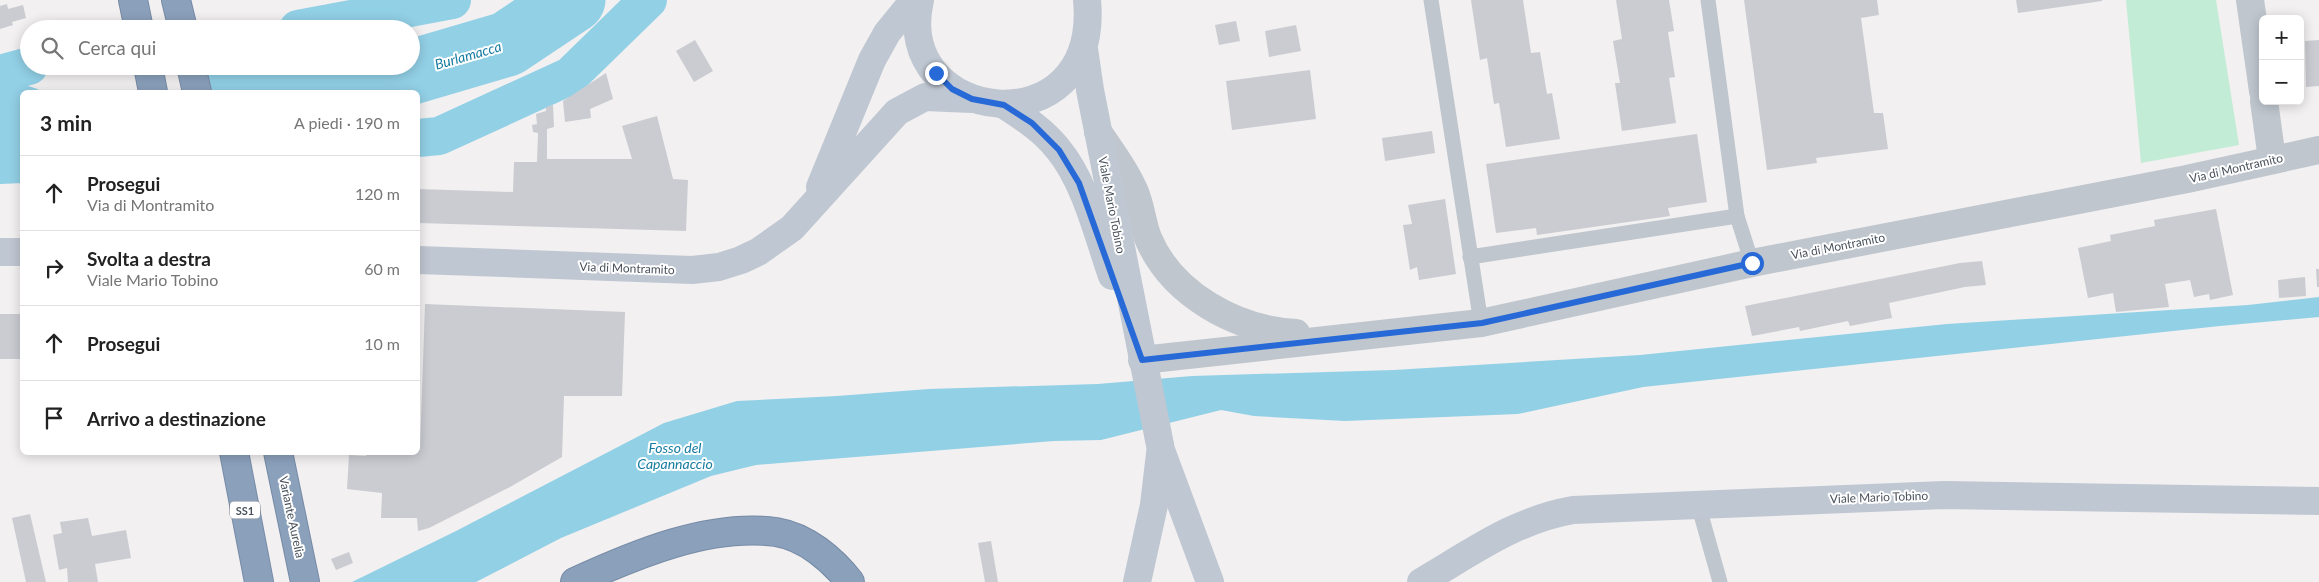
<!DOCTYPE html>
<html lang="it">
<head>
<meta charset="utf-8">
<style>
	:root { --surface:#fff; --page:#f2f2f2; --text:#222; --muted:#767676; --line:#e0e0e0 }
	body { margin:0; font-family:Lato,sans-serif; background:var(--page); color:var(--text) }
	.controls { position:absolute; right:15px; top:15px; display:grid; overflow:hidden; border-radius:8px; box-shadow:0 2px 12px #0003 }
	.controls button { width:45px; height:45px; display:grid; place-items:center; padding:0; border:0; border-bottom:1px solid var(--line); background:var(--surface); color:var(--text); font:25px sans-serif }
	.stop { position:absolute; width:15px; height:15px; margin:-11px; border:4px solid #2769d6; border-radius:50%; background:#fff }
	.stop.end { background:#2769d6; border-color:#fff; box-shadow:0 1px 5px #0008 }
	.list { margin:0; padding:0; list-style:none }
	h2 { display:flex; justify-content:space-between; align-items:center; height:65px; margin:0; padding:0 20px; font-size:21px }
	h2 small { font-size:16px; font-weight:400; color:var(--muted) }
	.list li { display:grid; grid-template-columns:32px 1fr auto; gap:15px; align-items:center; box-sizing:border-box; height:75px; padding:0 20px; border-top:1px solid var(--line) }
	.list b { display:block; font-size:19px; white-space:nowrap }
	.list p { margin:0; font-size:16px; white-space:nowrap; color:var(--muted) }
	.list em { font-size:16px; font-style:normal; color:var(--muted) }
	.icon { flex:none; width:28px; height:28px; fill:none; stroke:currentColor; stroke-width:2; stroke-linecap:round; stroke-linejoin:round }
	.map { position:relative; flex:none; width:2319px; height:582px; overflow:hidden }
	.search { position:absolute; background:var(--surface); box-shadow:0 2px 12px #0003; left:20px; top:20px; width:400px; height:55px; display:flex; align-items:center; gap:12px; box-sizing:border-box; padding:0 18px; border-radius:28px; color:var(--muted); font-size:19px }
	.panel { position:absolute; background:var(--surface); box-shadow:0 2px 12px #0003; left:20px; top:90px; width:400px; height:365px; border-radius:8px }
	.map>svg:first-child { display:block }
</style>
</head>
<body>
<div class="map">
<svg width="2319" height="582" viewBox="0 0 2319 582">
	<rect width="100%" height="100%" fill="#f2f0f0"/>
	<!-- green -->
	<path fill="#c2ecd5" d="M2126,0h90l23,145 -98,18z"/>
	<!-- water -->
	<path fill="#92d0e6" d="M2319,297v20l-99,9 -577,61 -125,27 -173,7 -91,-5 -33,-6 -120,30 -47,1 -298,24 -45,11 -150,62 -85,44h-124l104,-51 208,-108 73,-22 100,-5 92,-7 169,-5 94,-8 202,-6 246,-15 307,-31 301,-19z"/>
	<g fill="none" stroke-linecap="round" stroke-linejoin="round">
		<!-- canal -->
		<g stroke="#92d0e6" stroke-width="38">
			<path d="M298,29l154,-29"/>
			<path d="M0,74l29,-8"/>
			<path d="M418,138l21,-2 131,-60 78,-76"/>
			<path d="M0,165l22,-1"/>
		</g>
		<!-- river -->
		<g stroke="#92d0e6" stroke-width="65">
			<path d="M232,92l173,-18 102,-30 66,-44"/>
			<path d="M0,121l22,-3"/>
		</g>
	</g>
	<!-- building -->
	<g fill="#caccd2">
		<path d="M1471,0h52l8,53 9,-1 7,42 5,-1 8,46 -54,8 -7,-44 -5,1 -7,-46 -7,2z"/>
		<path d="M1616,0h53l5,31 -6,1 7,45 -6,1 7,45 -54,8 -7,-48h5l-7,-42 9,-2z"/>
		<path d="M1744,0h133l2,15 -18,3 13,95h9l5,36 -72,9 1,5 -50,7z"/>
		<path d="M2016,0h86v1l-84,12z"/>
		<path d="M7,4l1,5 15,-4 3,13 -14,4 1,3 -13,4v-23z"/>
		<path d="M1236,21l4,20 -21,4 -4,-20z"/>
		<path d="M1296,25l5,26 -32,6 -4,-26z"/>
		<path d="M695,40l18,31 -19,11 -18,-31z"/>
		<path d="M2319,40v46l-13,1 -1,-46z"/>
		<path d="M1310,70l6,49 -84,11 -6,-49z"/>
		<path d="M606,73l7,26 -23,10 1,9 -26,4 -2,-21z"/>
		<path d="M553,105l1,22 -7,2v30h85l-10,-33 35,-10 16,63 15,1 -2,51 -268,-8v-34l95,3 1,-30h23l1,-29 -5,-1 -1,-7 5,-1 -1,-10 10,-3v-4z"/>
		<path d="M1432,131l3,22 -50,8 -3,-23z"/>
		<path d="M1697,134l10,68 -39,6 2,8 -133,19 -1,-7 -40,5 -10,-69z"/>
		<path d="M1445,199l11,75 -37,6 -2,-13 -7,3 -7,-45 9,-1 -4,-19z"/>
		<path d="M2216,209l17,86 -23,5 -1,-6 -15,3 -4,-17 -25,4 4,23 -53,5 -3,-19 -25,5 -10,-50 33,-7 -1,-6 45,-9 -1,-6z"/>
		<path d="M1982,261l4,24 -21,2 -76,16 3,15 -42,8 -2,-5 -48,10 -1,-4 -47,9 -7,-30 215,-43z"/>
		<path d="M2316,269h3v18h-2z"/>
		<path d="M2305,277l1,19 -27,2 -1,-18z"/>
		<path d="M425,304l200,8 -3,84h-58l-2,61 -52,30 -81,41 -11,3 -1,-13h-36l1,-25 -35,-4 2,-34 17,1v-4h52v-3h2z"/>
		<rect x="0" y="314" width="22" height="45"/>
		<path d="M30,514l16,68h-20l-14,-64z"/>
		<path d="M88,518l4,18 34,-6 5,28 -36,6 3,18h-30l-1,-14 -8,2 -6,-35 9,-2 -2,-11z"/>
		<path d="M991,541l7,41h-13l-7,-39z"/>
		<path d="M349,552l4,11 -17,7 -5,-11z"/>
	</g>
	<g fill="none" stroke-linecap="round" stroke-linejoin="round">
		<defs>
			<g id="highway">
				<path d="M133,0l6,29"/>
				<path d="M176,0l7,29"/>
				<path d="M148,66l5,26"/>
				<path d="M191,66l6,26"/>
				<path d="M234,452l25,130"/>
				<path d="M278,452l27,130"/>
				<path d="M575,582c59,-27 134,-59 201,-50 30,5 56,27 74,50"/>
			</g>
		</defs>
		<!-- highway casing -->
		<use href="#highway" stroke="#778ba7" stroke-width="30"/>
		<!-- lane -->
		<g stroke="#bfc6ce" stroke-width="15">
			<path d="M1431,0l50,323"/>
			<path d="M1708,0l29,216 15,47"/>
			<path d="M1470,257l267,-41"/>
			<path d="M1698,504l22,78"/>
		</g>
		<!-- street -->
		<g stroke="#bfc6ce" stroke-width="28">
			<path d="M2250,0l13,91"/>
			<path d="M2264,101l8,58"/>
			<path d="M1098,132c13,19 27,37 36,58 7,15 8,33 14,48 24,57 89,92 148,95"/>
			<path d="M1142,360l339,-37 271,-60 435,-84 132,-29"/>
		</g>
		<!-- secondary -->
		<g stroke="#bfc7d2" stroke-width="28">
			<path d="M920,0c-29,125 181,151 167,0"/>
			<path d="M1084,49l6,41 71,360 49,132"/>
			<path d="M1004,105c20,13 39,25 54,44 27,32 40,87 54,127"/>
			<path d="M820,187l52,-127 15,-27 27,-33"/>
			<path d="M0,252h22"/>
			<path d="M418,260l274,10 27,-3 22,-7 17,-8 34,-24 105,-116 28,-15 47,2"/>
			<path d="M1137,582l17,-77 6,-51"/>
			<path d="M1421,582c50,-29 94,-62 152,-72l371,-15 375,6"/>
		</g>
		<!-- highway -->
		<use href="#highway" stroke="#8ba0bb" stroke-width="28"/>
	</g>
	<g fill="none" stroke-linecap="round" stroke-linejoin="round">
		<!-- route -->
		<path stroke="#2769d6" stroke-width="6" d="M936,73l16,16 20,10 32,6 28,18 27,27 20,33 63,177 340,-37 270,-60"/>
	</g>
	<g text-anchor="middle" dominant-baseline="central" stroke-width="4" stroke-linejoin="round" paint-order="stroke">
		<!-- shield labels -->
		<rect fill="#fff" stroke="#80868d" stroke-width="1" x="230" y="501.5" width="30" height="17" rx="4"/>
		<g font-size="11" font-weight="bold" fill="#49525c">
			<text x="245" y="510">SS1</text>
		</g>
		<!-- street labels -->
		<g font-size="12" fill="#49525c" stroke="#fff">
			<text transform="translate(2236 168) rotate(-13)">Via di Montramito</text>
			<text transform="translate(1112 205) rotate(79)">Viale Mario Tobino</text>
			<text transform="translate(1838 246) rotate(-11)">Via di Montramito</text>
			<text transform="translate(627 268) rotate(2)">Via di Montramito</text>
			<text transform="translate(1879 497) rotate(-2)">Viale Mario Tobino</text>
			<text transform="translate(292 517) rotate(78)">Variante Aurelia</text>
		</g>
		<!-- water labels -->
		<g font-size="14" font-style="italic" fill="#177ca1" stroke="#fff">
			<text transform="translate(468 55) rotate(-16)">Burlamacca</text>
			<text x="675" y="447">Fosso del<tspan x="675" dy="16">Capannaccio</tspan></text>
		</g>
	</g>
</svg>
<div class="controls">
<button>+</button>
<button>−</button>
</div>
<div class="stop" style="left:1752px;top:263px"></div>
<div class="stop end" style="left:936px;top:73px"></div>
<div class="search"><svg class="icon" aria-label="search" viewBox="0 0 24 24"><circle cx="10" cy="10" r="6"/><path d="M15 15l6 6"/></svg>Cerca qui</div>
<section class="panel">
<h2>3 min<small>A piedi · 190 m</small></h2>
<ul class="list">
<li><svg class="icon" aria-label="ahead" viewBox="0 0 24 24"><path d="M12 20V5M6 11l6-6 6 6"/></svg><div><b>Prosegui</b><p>Via di Montramito</p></div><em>120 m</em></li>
<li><svg class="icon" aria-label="right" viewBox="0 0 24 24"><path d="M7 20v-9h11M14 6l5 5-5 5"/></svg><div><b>Svolta a destra</b><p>Viale Mario Tobino</p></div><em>60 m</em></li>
<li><svg class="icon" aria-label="ahead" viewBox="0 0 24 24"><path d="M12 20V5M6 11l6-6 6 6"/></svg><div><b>Prosegui</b></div><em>10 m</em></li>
<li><svg class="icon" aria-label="arrive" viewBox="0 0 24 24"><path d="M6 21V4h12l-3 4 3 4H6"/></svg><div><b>Arrivo a destinazione</b></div></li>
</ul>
</section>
</div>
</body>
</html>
